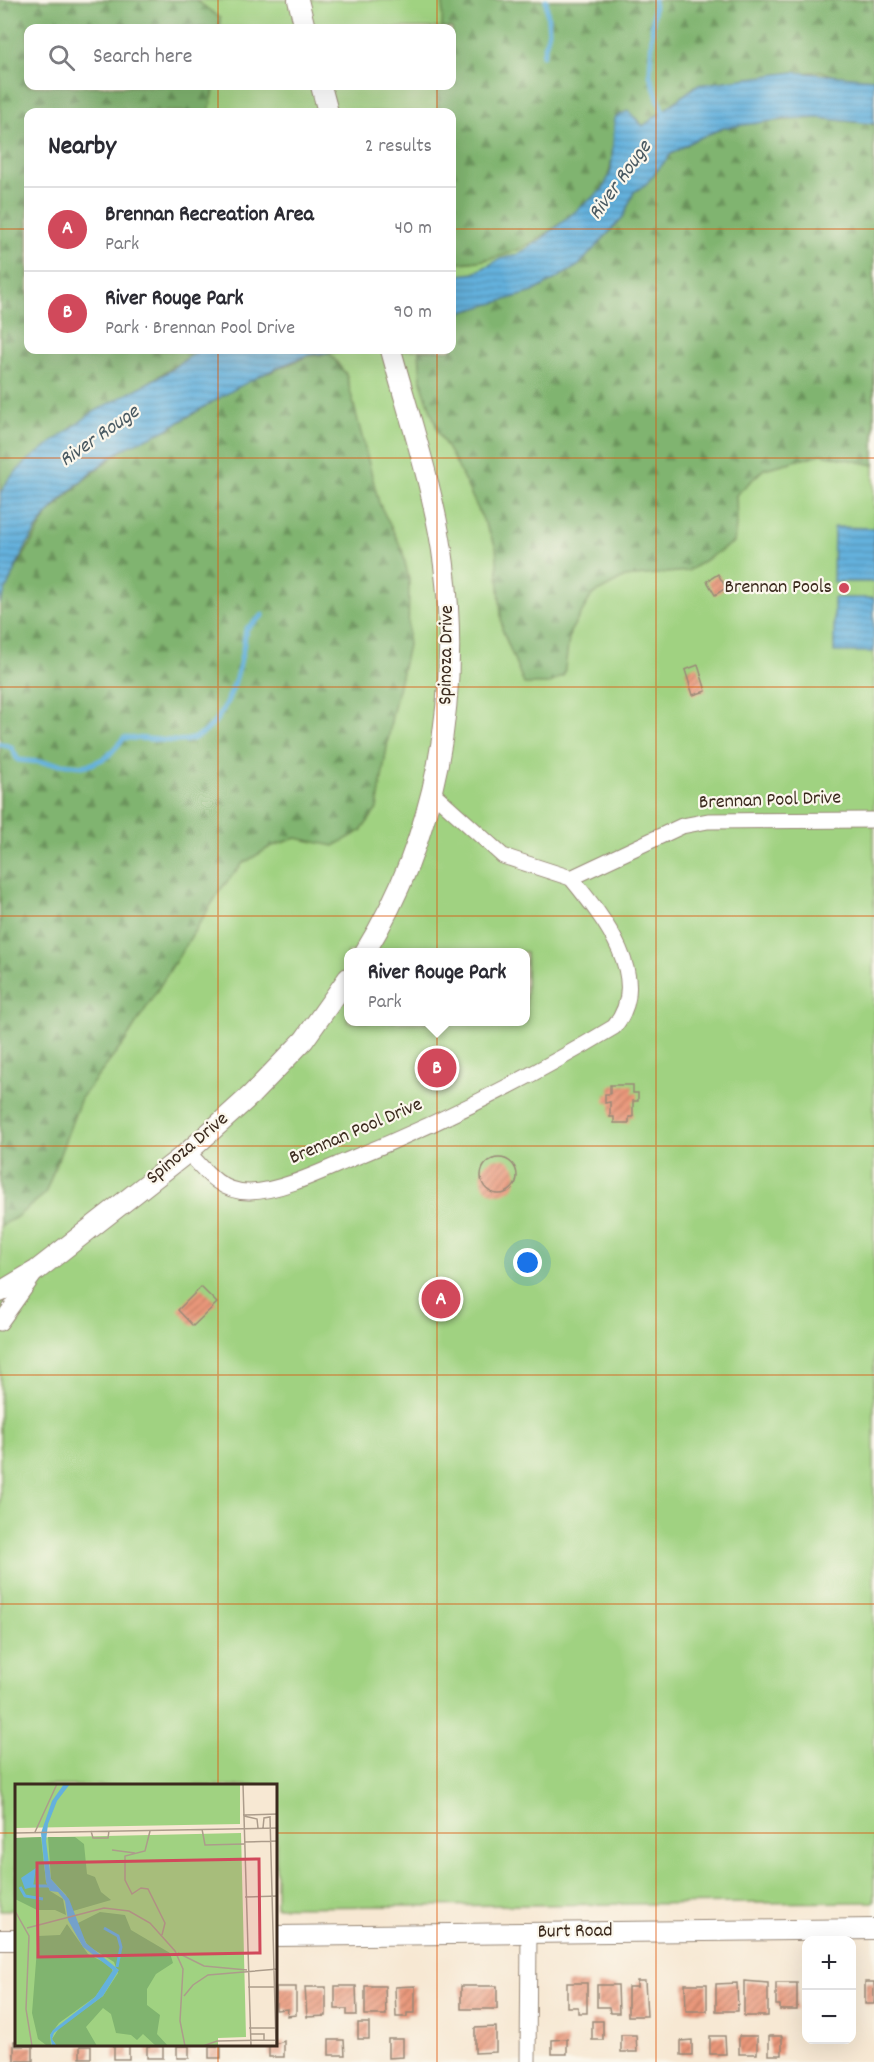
<!DOCTYPE html>
<html lang="en">
<head>
<meta charset="utf-8">
<style>
	:root { --surface:#fff; --page:#f2f2f3; --text:#2b2b33; --muted:#7c7c81; --line:#e1e1e2; --accent:#d1495b }
	body { margin:0; font-family:Dekko,sans-serif; background:var(--page); color:var(--text) }
	.controls { position:absolute; right:18px; bottom:18px; display:grid; overflow:hidden; border-radius:12px; box-shadow:0 6px 24px #0002 }
	.controls button { width:54px; height:54px; display:grid; place-items:center; padding:0; border:0; border-bottom:2px solid var(--line); background:var(--surface); color:var(--text); font:30px sans-serif }
	.you { position:absolute; left:528px; top:1263px; width:21px; height:21px; margin:-15px; border:4px solid #fff; border-radius:50%; background:#1a73e8; box-shadow:0 0 0 9px #1a73e833 }
	.badge { display:grid; place-items:center; width:39px; height:39px; border-radius:50%; background:var(--accent); color:#fff; font-size:20px; font-weight:700 }
	.pin { position:absolute; translate:-50% -50%; border:3px solid #fff; box-shadow:0 2px 6px #0006 }
	.popup { position:absolute; left:344px; top:948px; width:186px; height:78px; box-sizing:border-box; display:grid; place-content:center; border-radius:12px; background:var(--surface); filter:drop-shadow(0 2px 4px #0005); font-size:20px; white-space:nowrap; color:var(--muted) }
	.popup b { font-size:22px; color:var(--text) }
	.popup::after { content:''; position:absolute; left:50%; top:100%; margin-left:-12px; border:12px solid transparent; border-top-color:var(--surface) }
	.list { margin:0; padding:0; list-style:none }
	h2 { display:flex; justify-content:space-between; align-items:center; height:78px; margin:0; padding:0 24px; font-size:26px }
	h2 small { font-size:20px; font-weight:400; color:var(--muted) }
	.list li { display:grid; grid-template-columns:39px 1fr auto; gap:18px; align-items:center; box-sizing:border-box; height:84px; padding:0 24px; border-top:2px solid var(--line) }
	.list b { display:block; font-size:22px; white-space:nowrap }
	.list p { margin:0; font-size:20px; white-space:nowrap; color:var(--muted) }
	.list em { font-size:20px; font-style:normal; color:var(--muted) }
	.icon { flex:none; width:33px; height:33px; fill:none; stroke:currentColor; stroke-width:2; stroke-linecap:round; stroke-linejoin:round }
	.map { position:relative; flex:none; width:874px; height:2062px; overflow:hidden }
	.search { position:absolute; background:var(--surface); box-shadow:0 6px 24px #0002; left:24px; top:24px; width:432px; height:66px; display:flex; align-items:center; gap:15px; box-sizing:border-box; padding:0 21px; border-radius:12px; color:var(--muted); font-size:22px }
	.panel { position:absolute; background:var(--surface); box-shadow:0 6px 24px #0002; left:24px; top:108px; width:432px; height:246px; border-radius:12px }
	.map>svg:first-child { display:block }
</style>
</head>
<body>
<div class="map">
<svg width="874" height="2062" viewBox="0 0 874 2062">
	<defs>
		<pattern id="forest-firs" width="22" height="20" patternUnits="userSpaceOnUse" patternTransform="scale(1.5)"><rect width="22" height="20" fill="#80b46f"/><path d="M5 1l3.5 6h-7zM16 11l3.5 6h-7z" fill="#6a935b"/></pattern>
		<pattern id="water-rules" width="6" height="5" patternUnits="userSpaceOnUse" patternTransform="scale(1.5)"><rect width="6" height="5" fill="#64b1dd"/><path d="M0 2.5h6" fill="none" stroke="#5490b3"/></pattern>
		<pattern id="building-hatch" width="6" height="6" patternUnits="userSpaceOnUse" patternTransform="scale(1.5)"><rect width="6" height="6" fill="#e9977a"/><path d="M-1 1l2-2M0 6l6-6M5 7l2-2" fill="none" stroke="#be7b63"/></pattern>
	</defs>
	<rect width="100%" height="100%" fill="#fbf7ec"/>
	<filter id="ink" filterUnits="userSpaceOnUse"><feTurbulence type="fractalNoise" baseFrequency=".0167" numOctaves="2"/><feDisplacementMap in="SourceGraphic" scale="12" xChannelSelector="R" yChannelSelector="G"/><feConvolveMatrix kernelMatrix="1 2 1 2 8 2 1 2 1" color-interpolation-filters="sRGB"/></filter>
	<filter id="wash" filterUnits="userSpaceOnUse"><feTurbulence type="fractalNoise" baseFrequency=".008" numOctaves="4" result="noise"/><feDisplacementMap in="SourceGraphic" scale="24" xChannelSelector="R" yChannelSelector="G"/><feGaussianBlur stdDeviation="1.35" result="paint"/><feColorMatrix in="noise" values="0 0 0 0 0 0 0 0 0 0 0 0 0 0 0 0 0 1.4 0 .05"/><feComposite in="paint" operator="in"/></filter>
	<g filter="url(#wash)">
		<rect width="100%" height="100%" fill="#f7e8d3"/>
		<!-- green -->
		<path fill="#a0d281" stroke="#6e7e50" stroke-width="1.5" fill-rule="evenodd" d="M0,0h874v1902l-598,5v-121h-260v124h-16zM28,28h424v58h-424zM28,112h424v238h-424zM348,952h178v70h-178z"/>
		<!-- forest -->
		<g fill="url(#forest-firs)" stroke="#5e6f46" stroke-width="1.5">
			<path d="M0,0h196l24,18v10h-192v58h187l-6,26h-181v238h171c-47,33 -100,58 -147,93 -20,16 -39,28 -52,51z"/>
			<path d="M443,0h431v79l-37,-2 -16,-6 -124,14 -54,41 -7,-8h-21c-2,22 -1,47 -10,68 -5,10 -20,18 -28,25 -42,33 -70,51 -125,52v-151h-14v-26h14v-58h-10z"/>
			<path d="M818,118l56,6v341l-52,-11 -58,15 -28,26 1,23 -3,24 -46,29 -63,6 -33,18 -22,37 -6,43 -15,9h-25l-22,-55 -6,-82 -40,-84 -18,-31 -17,-51 -2,-31h33v-35l81,-23 45,-26 45,-49 11,-25 12,-8 25,-30 23,-14 29,-12 23,-5z"/>
			<path d="M330,354l16,20 33,129 23,46 7,31 -1,65 -16,71 -15,93 -16,22 -27,15 -38,-8 -26,9 -28,17 -21,25 -97,154 -43,55 -36,96 -30,24 -15,8v-622l8,-22 40,-68 35,-33 43,-34 42,-18 85,-52 18,-5 37,-16z"/>
		</g>
		<!-- water -->
		<g fill="url(#water-rules)" stroke="#506e7e" stroke-width="1.5">
			<path d="M794,72l80,7v45l-56,-6 -33,1 -62,9 -29,12 -23,14 -25,30 -12,8 -11,25 -45,49 -45,26 -81,23v-39l22,-3 26,-14 18,-5 21,-13 64,-52 8,-18 4,-54 13,-6 15,15 54,-41z"/>
			<path d="M199,350h143c-12,4 -24,2 -36,6 -50,18 -92,45 -137,72 -14,8 -28,12 -42,19 -20,10 -66,50 -80,68 -21,26 -34,58 -47,89v-110l8,-14 19,-19 65,-48 76,-41z"/>
			<path d="M834,527l40,1v54h-41z"/>
			<rect x="834" y="598" width="40" height="54"/>
		</g>
		<g fill="none" stroke-linecap="round" stroke-linejoin="round">
			<!-- stream -->
			<g stroke="#64b1dd" stroke-width="5">
				<path d="M654,0l-4,75 14,41"/>
				<path d="M543,55l6,-24 -3,-31"/>
				<path d="M0,744l11,3 7,13 64,6 10,-2 15,-7 17,-19c19,-1 37,3 55,3 47,0 63,-77 67,-112l17,-14"/>
			</g>
		</g>
		<g id="blocks">
			<!-- building -->
			<g fill="url(#building-hatch)">
				<path d="M718,574l8,14 -11,7 -8,-14z"/>
				<path d="M698,665l8,26 -13,4 -8,-25z"/>
				<path d="M610,1085h23v8h5v8h-5v16h-4v6h-15v-6h-4v-15l-5,1v-9h5z"/>
				<circle cx="499" cy="1176" r="18"/>
				<path d="M201,1287l16,16 -24,23 -15,-16z"/>
				<path d="M637,1981h8l2,35h-19v-29h9z"/>
				<path d="M744,1981l24,2v33h-24z"/>
				<rect x="865" y="1982" width="9" height="22"/>
				<path d="M567,1983h20v30h-9v-6h-11z"/>
				<path d="M737,1983l1,28h-22v-27z"/>
				<path d="M776,1983h21v27h-17v-5h-4z"/>
				<path d="M685,1984h22v27h-21z"/>
				<path d="M597,1985h21l1,28h-9l-1,-6h-12z"/>
				<path d="M335,1986h21l1,29h-10v-6h-12z"/>
				<path d="M365,1986h20l1,29h-21z"/>
				<path d="M415,1986v27h-8v4h-11l-1,-30z"/>
				<rect x="461" y="1986" width="36" height="23"/>
				<path d="M276,1987h20v28l-9,1 1,-7 -12,1z"/>
				<path d="M305,1987h21v29l-19,1z"/>
				<rect x="592" y="2021" width="11" height="19"/>
				<rect x="358" y="2023" width="11" height="16"/>
				<path d="M496,2027v25l-21,1v-25z"/>
				<path d="M621,2035h15l1,17h-16z"/>
				<path d="M710,2036h15l1,18h-16z"/>
				<rect x="739" y="2036" width="18" height="18"/>
				<rect x="769" y="2036" width="13" height="19"/>
				<path d="M388,2039h15v18l-15,1z"/>
				<path d="M567,2039v15h-15v-14z"/>
				<path d="M329,2040h15l1,15h-16z"/>
				<path d="M692,2040v15h-11v-14z"/>
				<path d="M14,2041h2v5h17v15h-19z"/>
				<path d="M284,2041v16h-15v-11z"/>
				<rect x="80" y="2046" width="11" height="12"/>
				<rect x="114" y="2046" width="15" height="13"/>
				<rect x="147" y="2046" width="16" height="12"/>
				<rect x="177" y="2046" width="12" height="12"/>
				<rect x="209" y="2046" width="12" height="12"/>
			</g>
		</g>
	</g>
	<g filter="url(#ink)">
		<use href="#blocks" fill-opacity="0" stroke="#998978" stroke-width="1.5"/>
		<g fill="none" stroke-linecap="round" stroke-linejoin="round">
			<defs>
				<g id="minor">
					<path d="M432,792l71,64 68,22"/>
					<path d="M188,1152c17,19 33,41 62,40 30,-1 68,-19 96,-31 92,-37 182,-82 268,-134 40,-48 -12,-111 -43,-149l111,-52 26,-5 166,-1"/>
					<path d="M0,1323l35,-49"/>
					<path d="M528,2062l1,-130"/>
				</g>
				<g id="tertiary">
					<path d="M298,0l7,28"/>
					<path d="M321,86l7,26"/>
					<path d="M365,952c71,-115 96,-253 79,-387 -9,-73 -34,-145 -53,-215"/>
					<path d="M0,1292l37,-22 151,-118 63,-57 53,-55 44,-62"/>
					<path d="M276,1936l598,-7"/>
					<path d="M0,1940h16"/>
				</g>
			</defs>
			<!-- minor casing -->
			<use href="#minor" stroke="#998978" stroke-width="17"/>
			<!-- tertiary casing -->
			<use href="#tertiary" stroke="#998978" stroke-width="22"/>
			<!-- minor -->
			<use href="#minor" stroke="#fff" stroke-width="15"/>
			<!-- tertiary -->
			<use href="#tertiary" stroke="#fff" stroke-width="20"/>
		</g>
	</g>
	<!-- grid -->
	<path fill="none" stroke="#df570d" stroke-width="1.5" stroke-opacity="0.55" d="M218,0v28M437,0v28M656,0v2062M218,86v26M437,86v26M0,229h28M452,229h422M218,350v1436M437,350v1712M0,458h874M0,687h874M0,916h874M0,1146h874M0,1375h874M0,1604h874M0,1833h16M276,1833h598M218,2046v16"/>
	<!-- markers -->
	<circle fill="#d1495b" stroke="#fbf7ec" stroke-width="2" cx="844" cy="588" r="6"/>
	<g text-anchor="middle" dominant-baseline="central" stroke-width="4.5" stroke-linejoin="round" paint-order="stroke">
		<!-- poi labels -->
		<g font-size="20" fill="#3b2a1e" stroke="#fbf7ec" text-anchor="end">
			<text x="832" y="588">Brennan Pools</text>
		</g>
		<!-- street labels -->
		<g font-size="20" fill="#3b2a1e" stroke="#fbf7ec">
			<text transform="translate(447 655) rotate(-89)">Spinoza Drive</text>
			<text transform="translate(770 801) rotate(-2)">Brennan Pool Drive</text>
			<text transform="translate(356 1132) rotate(-23)">Brennan Pool Drive</text>
			<text transform="translate(188 1149) rotate(-40)">Spinoza Drive</text>
			<text transform="translate(575 1932) rotate(-1)">Burt Road</text>
		</g>
		<!-- water labels -->
		<g font-size="21" font-style="italic" fill="#495961" stroke="#fbf7ec">
			<text transform="translate(621 181) rotate(-54)">River Rouge</text>
			<text transform="translate(100 437) rotate(-35)">River Rouge</text>
		</g>
	</g>
	<!-- overview -->
	<g transform="translate(15 1784)">
		<rect width="262" height="262" fill="#f7e8d3"/>
		<path d="M0,0h225v40l-225,4zM226,49l5,204 -28,1v8h-203v-208z" fill="#a0d281"/>
		<path d="M26,53l5,45 4,9 13,8 3,16 -11,-5h-18l-22,-11v-61zM33,53h27l9,7 3,30 8,3 6,15 10,8 -38,11 -7,-16 -15,-16zM85,128l25,3 6,15 39,23 3,10 -17,11 -9,15v16l13,10 -3,19 11,12h-12l-13,-12 -6,6 -6,-5 -15,-2 -5,-19 -8,-6 -17,19 11,19h-40l-5,-7 7,-11 44,-32 15,-23 -4,-11 -26,-16 -12,-22zM52,140l21,30 23,12 2,6 -18,25 -36,26 -9,12 1,10h-5l-8,-6 -6,-26 6,-77 22,-1z" fill="#80b46f"/>
		<path d="M49,0h6l-13,17 -9,23 -2,17 5,38 18,20 17,44 33,27 -16,26 -49,37 -2,6 5,7h-5l-2,-11 3,-5 42,-33 18,-27 -30,-23 -15,-27 -3,-19 -7,-9 -8,-1 -4,-9 -5,-49 11,-32zM21,84l-3,19 -8,2 -4,-11z" fill="#64b1dd"/>
		<path fill="none" stroke="#64b1dd" stroke-width="3" d="M16,102h19M5,103l5,9 18,3M89,144l14,8 3,11 -4,20"/>
		<path fill="none" stroke="#ac9c8b" stroke-width="1.5" d="M228,0l8,262M228,31l35,-1M229,32l13,3 1,9M248,44l1,-10 6,-1 6,229M187,45l3,16 39,-1M76,47l2,7h15l1,-7M135,47l-5,20 -20,5v24l7,14 9,-6 7,1 17,34 -3,12M20,48l22,-48M0,49l263,-5M229,58l34,-1M97,66l23,3M230,113l33,-1M0,127l14,25 -3,73 6,37M12,144l77,-20 25,3 21,12 25,28 8,18 -3,52 5,25M163,169l26,13 43,4M233,203h26M169,212l9,-11 15,-10 70,-6M234,244h27M235,250h14v6M188,262l14,-5 59,-1"/>
		<path fill="#d1495b" fill-opacity="0.15" stroke="#d1495b" stroke-width="3" d="M244,75l1,94 -222,4 -1,-94z"/>
		<rect width="262" height="262" fill="none" stroke="#3b2a1e" stroke-width="3"/>
	</g>
</svg>
<div class="controls">
<button>+</button>
<button>−</button>
</div>
<div class="you"></div>
<div class="pin badge" style="left:441px;top:1299px">A</div>
<div class="pin badge" style="left:437px;top:1068px">B</div>
<div class="popup"><b>River Rouge Park</b>Park</div>
<div class="search"><svg class="icon" aria-label="search" viewBox="0 0 24 24"><circle cx="10" cy="10" r="6"/><path d="M15 15l6 6"/></svg>Search here</div>
<section class="panel">
<h2>Nearby<small>2 results</small></h2>
<ul class="list">
<li><span class="badge">A</span><div><b>Brennan Recreation Area</b><p>Park</p></div><em>40 m</em></li>
<li><span class="badge">B</span><div><b>River Rouge Park</b><p>Park · Brennan Pool Drive</p></div><em>90 m</em></li>
</ul>
</section>
</div>
</body>
</html>
